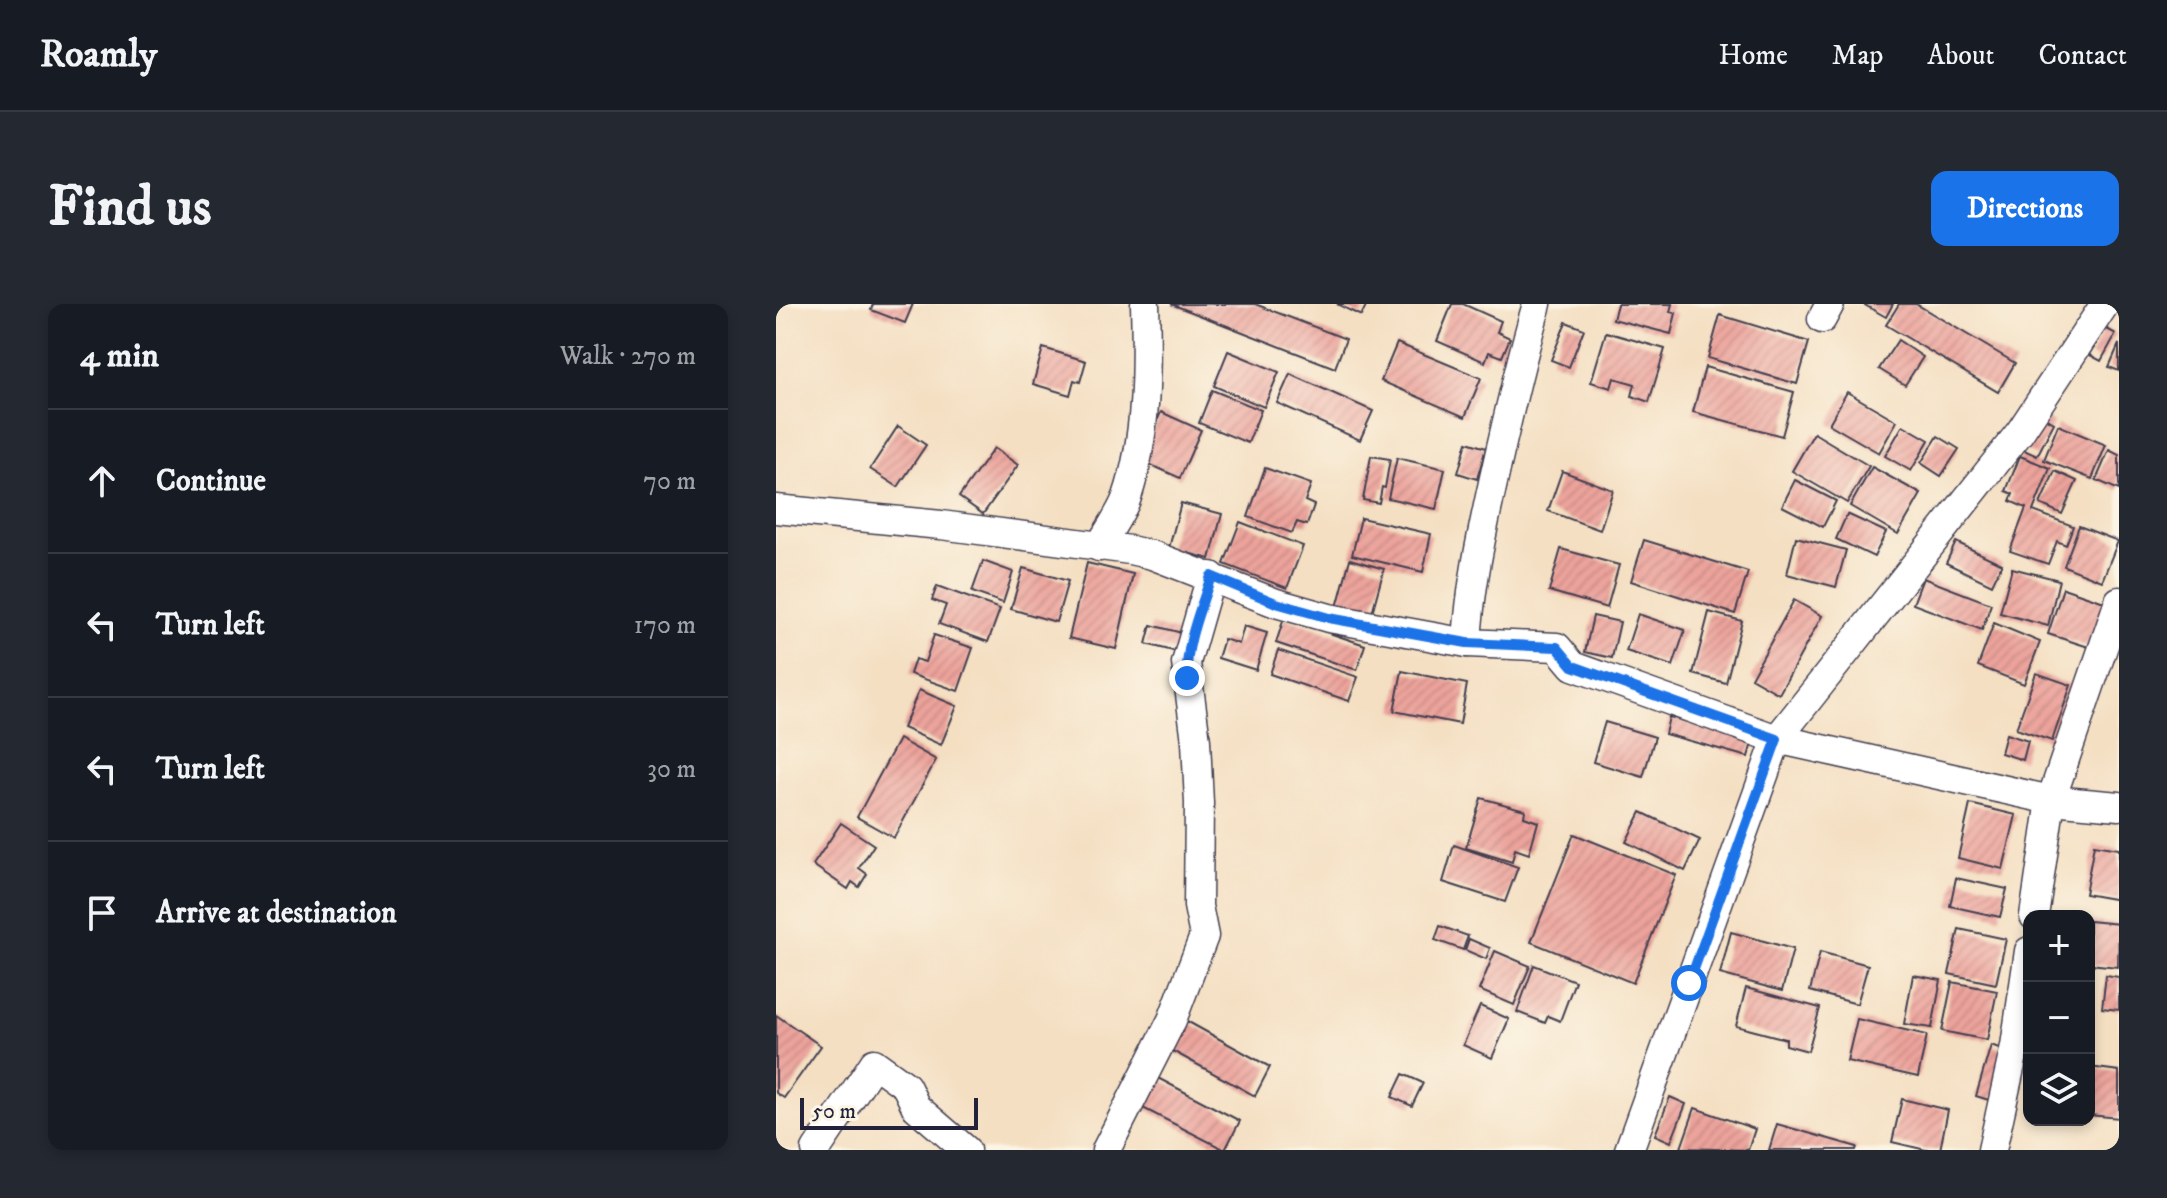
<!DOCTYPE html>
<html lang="en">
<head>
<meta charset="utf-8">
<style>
	:root { --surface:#171b24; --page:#242831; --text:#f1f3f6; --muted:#9ea1a6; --line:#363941; --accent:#1a73e8 }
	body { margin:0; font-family:"IM FELL DW Pica",serif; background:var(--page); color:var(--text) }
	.controls { position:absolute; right:24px; bottom:24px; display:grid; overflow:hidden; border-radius:16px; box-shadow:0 4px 12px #0003 }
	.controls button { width:72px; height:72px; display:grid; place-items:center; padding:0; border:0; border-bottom:2px solid var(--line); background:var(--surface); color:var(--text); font:40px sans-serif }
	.scale { position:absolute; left:24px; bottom:20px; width:178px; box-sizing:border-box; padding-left:8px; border:4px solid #22223b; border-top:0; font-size:22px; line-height:28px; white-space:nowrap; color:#22223b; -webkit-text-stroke:6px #fcf5e5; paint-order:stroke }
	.stop { position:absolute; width:24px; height:24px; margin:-18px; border:6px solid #1a73e8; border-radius:50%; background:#fff }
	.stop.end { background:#1a73e8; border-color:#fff; box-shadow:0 2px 8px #0008 }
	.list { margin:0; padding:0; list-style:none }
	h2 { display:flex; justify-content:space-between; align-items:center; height:104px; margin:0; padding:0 32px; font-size:34px }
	h2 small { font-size:26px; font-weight:400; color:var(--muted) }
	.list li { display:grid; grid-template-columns:52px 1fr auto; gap:24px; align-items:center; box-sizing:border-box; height:144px; padding:0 32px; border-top:2px solid var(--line) }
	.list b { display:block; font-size:30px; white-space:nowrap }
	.list em { font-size:26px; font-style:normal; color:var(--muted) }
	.icon { flex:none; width:44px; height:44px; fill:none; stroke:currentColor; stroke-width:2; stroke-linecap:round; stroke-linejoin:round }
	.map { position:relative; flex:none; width:1343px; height:846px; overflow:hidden; border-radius:16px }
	header { display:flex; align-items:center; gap:48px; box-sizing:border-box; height:112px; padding:0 40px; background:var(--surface); border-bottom:2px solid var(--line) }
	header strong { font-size:38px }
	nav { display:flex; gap:44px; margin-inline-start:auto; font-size:28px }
	.intro { display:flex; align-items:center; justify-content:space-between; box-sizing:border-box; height:192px; padding:0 48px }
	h1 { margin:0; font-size:56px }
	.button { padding:20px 36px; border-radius:16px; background:var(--accent); color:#fff; font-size:28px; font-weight:700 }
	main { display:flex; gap:48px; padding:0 48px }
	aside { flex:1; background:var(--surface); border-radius:16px; box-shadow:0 4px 12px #0003 }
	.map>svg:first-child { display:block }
</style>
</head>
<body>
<header>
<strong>Roamly</strong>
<nav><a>Home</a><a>Map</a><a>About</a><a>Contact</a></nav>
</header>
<div class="intro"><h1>Find us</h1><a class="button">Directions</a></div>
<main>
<aside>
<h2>4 min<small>Walk · 270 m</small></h2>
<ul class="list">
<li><svg class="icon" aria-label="ahead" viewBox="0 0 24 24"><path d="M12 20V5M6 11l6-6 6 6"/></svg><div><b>Continue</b></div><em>70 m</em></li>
<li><svg class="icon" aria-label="left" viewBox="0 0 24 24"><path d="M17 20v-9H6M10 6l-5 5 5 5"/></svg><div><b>Turn left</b></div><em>170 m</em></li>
<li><svg class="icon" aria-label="left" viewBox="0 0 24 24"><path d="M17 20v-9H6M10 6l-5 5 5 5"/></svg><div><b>Turn left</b></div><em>30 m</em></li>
<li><svg class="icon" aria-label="arrive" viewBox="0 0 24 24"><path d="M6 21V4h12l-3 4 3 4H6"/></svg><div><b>Arrive at destination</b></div></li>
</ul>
</aside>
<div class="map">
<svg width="1343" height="846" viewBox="0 0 1343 846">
	<defs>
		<pattern id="building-hatch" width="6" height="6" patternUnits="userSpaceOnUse" patternTransform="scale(2)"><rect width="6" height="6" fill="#eca39b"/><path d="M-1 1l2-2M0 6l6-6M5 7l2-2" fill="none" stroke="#ca8c86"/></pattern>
	</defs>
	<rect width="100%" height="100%" fill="#fcf5e5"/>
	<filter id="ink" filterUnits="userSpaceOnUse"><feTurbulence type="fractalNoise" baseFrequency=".0125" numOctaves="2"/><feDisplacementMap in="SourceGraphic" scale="16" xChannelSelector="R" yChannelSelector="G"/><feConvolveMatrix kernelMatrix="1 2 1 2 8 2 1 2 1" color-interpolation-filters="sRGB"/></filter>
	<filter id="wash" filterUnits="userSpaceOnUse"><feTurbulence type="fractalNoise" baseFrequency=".006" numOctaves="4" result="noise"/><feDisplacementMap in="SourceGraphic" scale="32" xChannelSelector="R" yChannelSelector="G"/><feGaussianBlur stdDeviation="1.8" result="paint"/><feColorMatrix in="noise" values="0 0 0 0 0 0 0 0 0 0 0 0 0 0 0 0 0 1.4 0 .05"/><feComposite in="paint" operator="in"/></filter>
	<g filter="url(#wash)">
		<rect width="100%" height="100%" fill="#f4dfc2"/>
		<g id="blocks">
			<!-- building -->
			<g fill="url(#building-hatch)">
				<path d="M97,0h40l-8,19 -34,-13z"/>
				<path d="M395,0h84l91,35 -11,29z"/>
				<path d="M561,0h30l-6,12z"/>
				<path d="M676,0h11l38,17 -4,11 13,6 -8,19 -13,-5 -4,10 -48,-21z"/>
				<path d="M841,0h55l-2,8 6,1 -5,21 -58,-15z"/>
				<path d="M1087,0h30l-7,13z"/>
				<path d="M1123,0h17l99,59 -17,29 -112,-67z"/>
				<path d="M944,11l89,27 -12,42 -89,-26z"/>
				<path d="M790,18l18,7 -15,38 -18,-7z"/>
				<path d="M1329,24l11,6 -15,27 -11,-6z"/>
				<path d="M830,28l59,17 -16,53 -17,-6 3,-12 -21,-6 -3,10 -20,-6z"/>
				<path d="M1122,36l25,17 -18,28 -26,-16z"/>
				<path d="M621,39l84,35 -16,39 -84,-36z"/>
				<path d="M1343,40v27l-10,-4z"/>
				<path d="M267,44l43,13 -6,21 -6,-2 -4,15 -37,-11z"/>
				<path d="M452,47l51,21 -15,35 -50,-21z"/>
				<path d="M929,63l89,25 -12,44 -89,-24z"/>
				<path d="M514,70l83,37 -13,29 -83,-37z"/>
				<path d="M436,86l49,20 -13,33 -49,-20z"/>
				<path d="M1071,88l50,29 -18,32 -50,-29z"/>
				<path d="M385,108l40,18 -21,48 -40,-18z"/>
				<path d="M1266,112l12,7 -17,33 -13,-6z"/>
				<path d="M1127,121l26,15 -18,31 -26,-15z"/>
				<path d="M1282,121l48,20 -14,34 -48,-19z"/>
				<path d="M122,122l28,19 -28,42 -28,-18z"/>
				<path d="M1038,129l55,33 -22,37 -55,-32z"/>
				<path d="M1162,132l21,13 -18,27 -20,-13z"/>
				<path d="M691,138l19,6 -9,31 -19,-6z"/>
				<path d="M218,144l24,17 -35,49 -24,-17z"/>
				<path d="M1333,146l10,5v35l-23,-10z"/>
				<path d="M595,152l19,3 -5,29 -3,-1 -3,16 -16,-3z"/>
				<path d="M1244,152l30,12 -17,43 40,15 -7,19 -9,-4 -9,23 -38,-13 16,-43 -16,-7 3,-7 -7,-3z"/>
				<path d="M621,154l48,11 -9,40 -48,-11z"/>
				<path d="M1096,163l49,27 -23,40 -48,-28z"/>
				<path d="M489,164l46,16 -6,17 9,4 -7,20 -10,-3 -5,11 -44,-16z"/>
				<path d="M786,167l51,19 -13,40 -52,-19z"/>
				<path d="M1279,167l22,10 -15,33 -22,-10z"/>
				<path d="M1019,176l41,21 -13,26 -41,-21z"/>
				<path d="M405,199l41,11 -12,45 -41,-11z"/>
				<path d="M1071,210l39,18 -12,25 -38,-18z"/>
				<path d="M585,214l70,16 -8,38 -71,-17z"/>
				<path d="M464,218l63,24 -16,42 -63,-24z"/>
				<path d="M1303,222l39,15 -16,40 -38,-15z"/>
				<path d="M1020,233l50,13 -10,37 -49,-13z"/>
				<path d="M868,236l104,32 -13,42 -104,-33z"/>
				<path d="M1180,238l46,22 -10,21 -46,-22z"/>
				<path d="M785,245l58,16 -12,43 -58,-17z"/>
				<path d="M574,255l34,10 -14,51 -34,-9z"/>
				<path d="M207,257l30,11 -10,31 -31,-11z"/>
				<path d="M311,259l46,11 -17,75 -47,-11z"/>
				<path d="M247,264l45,13 -12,41 -45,-13z"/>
				<path d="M1236,264l47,12 -11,46 -48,-13z"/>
				<path d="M1147,274l68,26 -9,26 -69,-26z"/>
				<path d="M161,282l63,23 -12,33 -49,-18 7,-19 -14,-5z"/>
				<path d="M1287,284l50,17 -15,45 -50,-16z"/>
				<path d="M1018,296l28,16 -43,78 -28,-16z"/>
				<path d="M933,308l33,9 -16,62 -33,-9z"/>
				<path d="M862,310l47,16 -12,36 -47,-15z"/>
				<path d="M817,312l27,6 -8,36 -27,-6z"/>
				<path d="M508,314l81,27 -8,25 -81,-27z"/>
				<path d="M1218,319l46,19 -16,42 -46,-18z"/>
				<path d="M375,321l31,8 -5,19 -31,-8z"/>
				<path d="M468,322l23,7 -11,37 -38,-12 6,-19 15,5z"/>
				<path d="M158,331l39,13 -15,43 -48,-17 5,-15 10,3z"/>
				<path d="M502,346l80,27 -9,24 -79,-27z"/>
				<path d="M626,367l65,13 -7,40 -66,-13z"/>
				<path d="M1260,369l35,12 -19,56 -36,-12z"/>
				<path d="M143,386l38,16 -16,39 -38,-17z"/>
				<path d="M893,413l84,22 -5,18 -83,-23z"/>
				<path d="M829,418l50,15 -12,40 -50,-15z"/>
				<path d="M1230,430l22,7 -5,19 -22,-7z"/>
				<path d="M123,435l37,21 -42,78 -37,-21z"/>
				<path d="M705,494l44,12 -1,7 14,5 -9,32 -14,-5 -3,13 -46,-14z"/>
				<path d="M1194,500l46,11 -13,54 -45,-11z"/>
				<path d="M865,508l59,28 -15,31 -59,-29z"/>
				<path d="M65,519l33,22 -15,23 8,6 -8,13 -7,-5 -4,7 -35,-24z"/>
				<path d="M798,530l102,41 -43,108 -102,-41z"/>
				<path d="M678,541l64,22 -13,35 -62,-20z"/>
				<path d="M1318,541l25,4v51l-34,-6z"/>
				<path d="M1180,574l51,11 -7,28 -50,-11z"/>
				<path d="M1313,617l30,3 -1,43 -29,-3z"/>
				<path d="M664,622l28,10 -5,14 -28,-10z"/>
				<path d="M1183,625l47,10 -10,45 -47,-10z"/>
				<path d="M955,628l62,17 -11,42 -62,-17z"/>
				<path d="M693,635l21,9 -4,11 -21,-9z"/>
				<path d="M719,647l35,15 -16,39 -35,-15z"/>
				<path d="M1044,648l48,13 -11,39 -47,-13z"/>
				<path d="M758,661l41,16 -15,40 -12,-5 -3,7 -28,-11z"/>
				<path d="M1137,671l28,5 -9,48 -28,-4z"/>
				<path d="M1330,671l13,2v33l-17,-2z"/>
				<path d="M1176,678l45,9 -10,49 -45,-9z"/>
				<path d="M970,684l74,20 -12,43 -22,-6v-6l-50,-13z"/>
				<path d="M704,702l29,13 -17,39 -29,-13z"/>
				<path d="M0,711l45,31 -37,52 -8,-5z"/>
				<path d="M407,715l87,48 -15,29 -88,-48z"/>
				<path d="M1081,715l70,16 -9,42 -71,-16z"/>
				<path d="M1215,741l16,6 -15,50 -16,-5z"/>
				<path d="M1313,763l30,4v47l-30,-3z"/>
				<path d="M627,770l20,9 -11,23 -20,-9z"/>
				<path d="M376,771l88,46 -15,29 -88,-45z"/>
				<path d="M894,793l16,7 -15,38 -16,-7z"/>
				<path d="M1126,795l46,11 -8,40h-14l-34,-8z"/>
				<path d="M919,804l60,21 -7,21 -67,-2z"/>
				<path d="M1001,820l80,23 -1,3h-87z"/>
			</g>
		</g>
	</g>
	<g filter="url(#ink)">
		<use href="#blocks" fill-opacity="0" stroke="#423e4f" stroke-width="2"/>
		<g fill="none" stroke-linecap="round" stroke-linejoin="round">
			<defs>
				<g id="minor">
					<path d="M1046,15l8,-15"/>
					<path d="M0,205l165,16 189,25 22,5 124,48 53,15 138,25 90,4 16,19 204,73 274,61 68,6"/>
					<path d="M323,243c9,-16 22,-33 28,-50 20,-59 20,-131 18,-193"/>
					<path d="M691,339c3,-57 15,-110 27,-165 13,-58 26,-116 43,-174"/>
					<path d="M1258,612l17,-116 68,-199"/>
					<path d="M40,846l58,-87 32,23 10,21 50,43"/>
					<path d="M330,846l66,-130 32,-84 -6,-30 1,-103 -3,-62 -10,-78 25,-87"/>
					<path d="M853,846l148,-411 243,-307 85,-128"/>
					<path d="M1216,846l23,-104 14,-95"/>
				</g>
			</defs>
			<!-- minor casing -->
			<use href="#minor" stroke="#423e4f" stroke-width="31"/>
			<!-- minor -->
			<use href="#minor" stroke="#fff" stroke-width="28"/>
		</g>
	</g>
	<g fill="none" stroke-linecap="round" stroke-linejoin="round" filter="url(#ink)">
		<!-- route -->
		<path stroke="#1a73e8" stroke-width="10" d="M411,374c-2,-34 14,-69 24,-102l65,27 53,15 138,25 90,4 16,19 204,73 -88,244"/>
	</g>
</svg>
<div class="controls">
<button>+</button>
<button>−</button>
<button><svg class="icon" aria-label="layers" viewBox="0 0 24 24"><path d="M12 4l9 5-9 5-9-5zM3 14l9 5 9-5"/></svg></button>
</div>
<div class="scale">50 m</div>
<div class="stop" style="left:913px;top:679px"></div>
<div class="stop end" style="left:411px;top:374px"></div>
</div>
</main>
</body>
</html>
